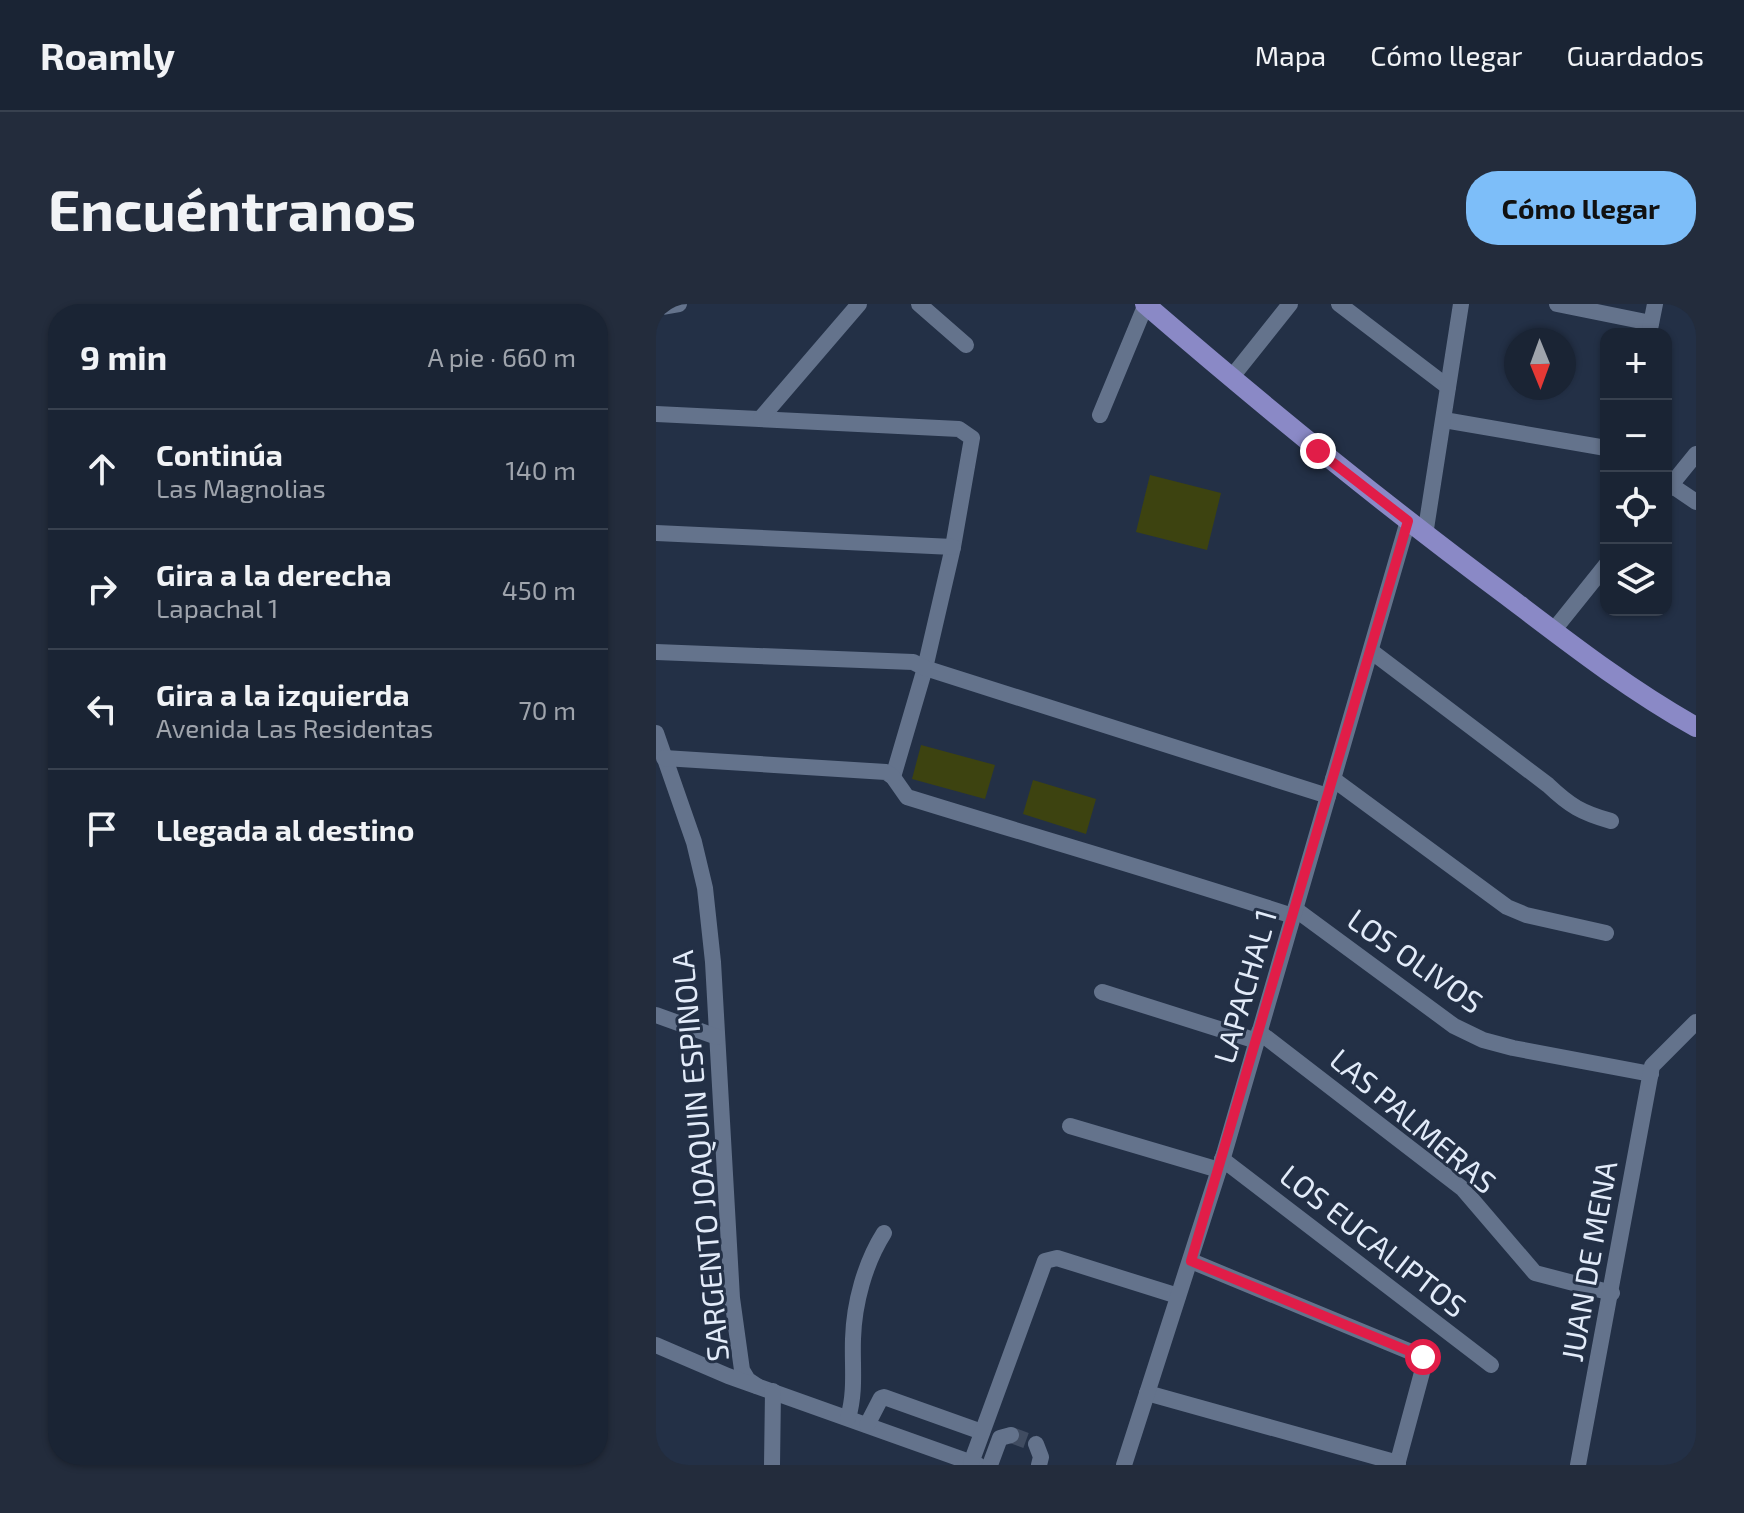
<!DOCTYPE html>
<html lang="es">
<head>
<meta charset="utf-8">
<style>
	:root { --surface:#1a2434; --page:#232c3c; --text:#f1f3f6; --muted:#9fa4ac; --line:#38414f; --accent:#7dbef9 }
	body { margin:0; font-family:"Exo 2",sans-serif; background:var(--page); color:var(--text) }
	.controls { position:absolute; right:24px; top:24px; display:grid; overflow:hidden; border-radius:16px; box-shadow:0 2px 6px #0004 }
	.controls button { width:72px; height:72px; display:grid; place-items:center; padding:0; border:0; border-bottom:2px solid var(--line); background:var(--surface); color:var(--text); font:40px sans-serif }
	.compass { position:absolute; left:848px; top:24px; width:72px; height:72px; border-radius:50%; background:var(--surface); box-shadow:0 2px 6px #0004; rotate:179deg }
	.stop { position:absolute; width:24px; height:24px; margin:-18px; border:6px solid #e11d48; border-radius:50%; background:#fff }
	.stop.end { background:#e11d48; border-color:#fff; box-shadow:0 2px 8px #0008 }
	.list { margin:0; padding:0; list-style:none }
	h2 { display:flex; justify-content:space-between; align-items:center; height:104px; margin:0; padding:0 32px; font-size:34px }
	h2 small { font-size:26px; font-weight:400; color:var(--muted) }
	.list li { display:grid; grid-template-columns:52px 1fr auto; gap:24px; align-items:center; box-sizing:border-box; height:120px; padding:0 32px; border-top:2px solid var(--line) }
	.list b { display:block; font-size:30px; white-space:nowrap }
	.list p { margin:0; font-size:26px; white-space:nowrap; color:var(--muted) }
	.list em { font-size:26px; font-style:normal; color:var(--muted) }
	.icon { flex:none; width:44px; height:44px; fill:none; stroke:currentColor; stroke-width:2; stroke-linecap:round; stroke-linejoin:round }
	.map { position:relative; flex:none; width:1040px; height:1161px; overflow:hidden; border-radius:32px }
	header { display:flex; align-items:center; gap:48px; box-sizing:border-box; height:112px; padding:0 40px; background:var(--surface); border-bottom:2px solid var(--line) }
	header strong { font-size:38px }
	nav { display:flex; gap:44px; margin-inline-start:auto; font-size:28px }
	.intro { display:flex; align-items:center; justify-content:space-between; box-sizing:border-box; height:192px; padding:0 48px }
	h1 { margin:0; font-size:56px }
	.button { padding:20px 36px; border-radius:32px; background:var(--accent); color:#111; font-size:28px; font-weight:700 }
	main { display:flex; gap:48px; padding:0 48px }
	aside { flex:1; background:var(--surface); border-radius:32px; box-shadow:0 2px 6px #0004 }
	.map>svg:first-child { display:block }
</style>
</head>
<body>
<header>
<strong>Roamly</strong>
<nav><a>Mapa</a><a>Cómo llegar</a><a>Guardados</a></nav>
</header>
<div class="intro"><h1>Encuéntranos</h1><a class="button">Cómo llegar</a></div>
<main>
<aside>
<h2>9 min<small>A pie · 660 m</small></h2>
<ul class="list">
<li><svg class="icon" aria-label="ahead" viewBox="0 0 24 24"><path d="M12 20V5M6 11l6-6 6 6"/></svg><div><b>Continúa</b><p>Las Magnolias</p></div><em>140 m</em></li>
<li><svg class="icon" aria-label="right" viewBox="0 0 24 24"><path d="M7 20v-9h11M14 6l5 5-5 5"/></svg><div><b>Gira a la derecha</b><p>Lapachal 1</p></div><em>450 m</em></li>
<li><svg class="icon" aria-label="left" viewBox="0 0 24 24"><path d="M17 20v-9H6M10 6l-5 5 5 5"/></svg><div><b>Gira a la izquierda</b><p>Avenida Las Residentas</p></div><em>70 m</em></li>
<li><svg class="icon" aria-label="arrive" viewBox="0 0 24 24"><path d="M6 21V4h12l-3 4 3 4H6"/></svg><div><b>Llegada al destino</b></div></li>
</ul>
</aside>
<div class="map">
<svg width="1040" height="1161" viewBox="0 0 1040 1161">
	<rect width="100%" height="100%" fill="#233046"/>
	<!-- green -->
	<g fill="#3d4310">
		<path d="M494,171l71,18 -14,57 -71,-18z"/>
		<path d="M265,441l74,20 -10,34 -73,-20z"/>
		<path d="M377,476l63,19 -10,35 -63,-20z"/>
	</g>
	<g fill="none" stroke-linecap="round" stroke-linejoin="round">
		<!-- minor-tunnel -->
		<path stroke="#404c61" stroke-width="16" stroke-dasharray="16 8" stroke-linecap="butt" d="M355,1131l25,9"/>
		<!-- minor -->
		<g stroke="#64738c" stroke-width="16">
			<path d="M263,0l47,41"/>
			<path d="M683,0l109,83"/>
			<path d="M901,0l94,19"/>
			<path d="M0,4l23,-4"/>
			<path d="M993,30l6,-30"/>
			<path d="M575,74l59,-74"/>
			<path d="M0,110l303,15 13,9 -19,109 -28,121 -32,109"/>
			<path d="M444,111l46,-111"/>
			<path d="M105,114l98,-114"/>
			<path d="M788,116l162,28"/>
			<path d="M1015,181l25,17"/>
			<path d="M1010,187l30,-37"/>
			<path d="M0,229l297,14"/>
			<path d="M769,231l36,-231"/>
			<path d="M897,327l53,-66"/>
			<path d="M715,347l177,134c22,21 34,28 63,36"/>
			<path d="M0,348l257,10 12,6 403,128"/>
			<path d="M0,429l38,109 11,46 8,74 19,336 10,72 6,10 9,6"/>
			<path d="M8,454l222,14 7,5 14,20c129,40 258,77 386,119"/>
			<path d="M677,475l174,128 19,8 80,18"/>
			<path d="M639,605l159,117 29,14 30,8 138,26"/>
			<path d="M446,688l155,49"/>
			<path d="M0,711l61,22"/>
			<path d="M603,728l204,157 72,84 77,20"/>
			<path d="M414,822l149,44"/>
			<path d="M566,855l269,206"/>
			<path d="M535,957l232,96 1,8 -27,100"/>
			<path d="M0,1041l72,31 250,89"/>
			<path d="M491,1089l251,70"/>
			<path d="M192,1114c8,-27 4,-52 5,-79 1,-36 12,-76 31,-106"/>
			<path d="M211,1121l14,-27 3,-1 98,35"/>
			<path d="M380,1140l5,13 -2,8"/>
			<path d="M315,1159l74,-202 12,-3 121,38"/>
			<path d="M116,1161l1,-74"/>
			<path d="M334,1161l10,-27 11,-3"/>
			<path d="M468,1161l100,-311 184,-633"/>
			<path d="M922,1161l74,-399 44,-44"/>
		</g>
		<!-- major -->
		<path stroke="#8a89c6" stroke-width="20" d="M489,0c117,101 237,199 361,291 62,47 122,94 190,132"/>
	</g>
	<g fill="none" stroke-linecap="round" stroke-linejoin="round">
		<!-- route -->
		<path stroke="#e11d48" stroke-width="10" d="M662,147l90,70 -217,740 232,96"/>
	</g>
	<g text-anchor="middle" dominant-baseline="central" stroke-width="6" stroke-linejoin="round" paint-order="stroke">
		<!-- street labels -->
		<g font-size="30" fill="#e2ebf9" stroke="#233046">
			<text transform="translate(760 656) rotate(35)">LOS OLIVOS</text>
			<text transform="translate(588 682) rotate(-74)">LAPACHAL 1</text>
			<text transform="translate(758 816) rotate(40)">LAS PALMERAS</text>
			<text transform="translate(43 852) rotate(-95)">SARGENTO JOAQUIN ESPINOLA</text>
			<text transform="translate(718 936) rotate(38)">LOS EUCALIPTOS</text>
			<text transform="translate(932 957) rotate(-80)">JUAN DE MENA</text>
		</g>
	</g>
</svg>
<div class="controls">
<button>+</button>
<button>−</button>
<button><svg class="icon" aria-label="locate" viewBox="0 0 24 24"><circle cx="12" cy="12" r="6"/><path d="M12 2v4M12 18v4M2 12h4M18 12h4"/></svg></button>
<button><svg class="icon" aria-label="layers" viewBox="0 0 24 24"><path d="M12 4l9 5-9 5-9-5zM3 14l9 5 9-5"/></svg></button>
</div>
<svg class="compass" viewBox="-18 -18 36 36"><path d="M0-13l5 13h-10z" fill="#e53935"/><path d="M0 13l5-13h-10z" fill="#9fa4ac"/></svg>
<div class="stop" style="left:767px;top:1053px"></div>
<div class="stop end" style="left:662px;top:147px"></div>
</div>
</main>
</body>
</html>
